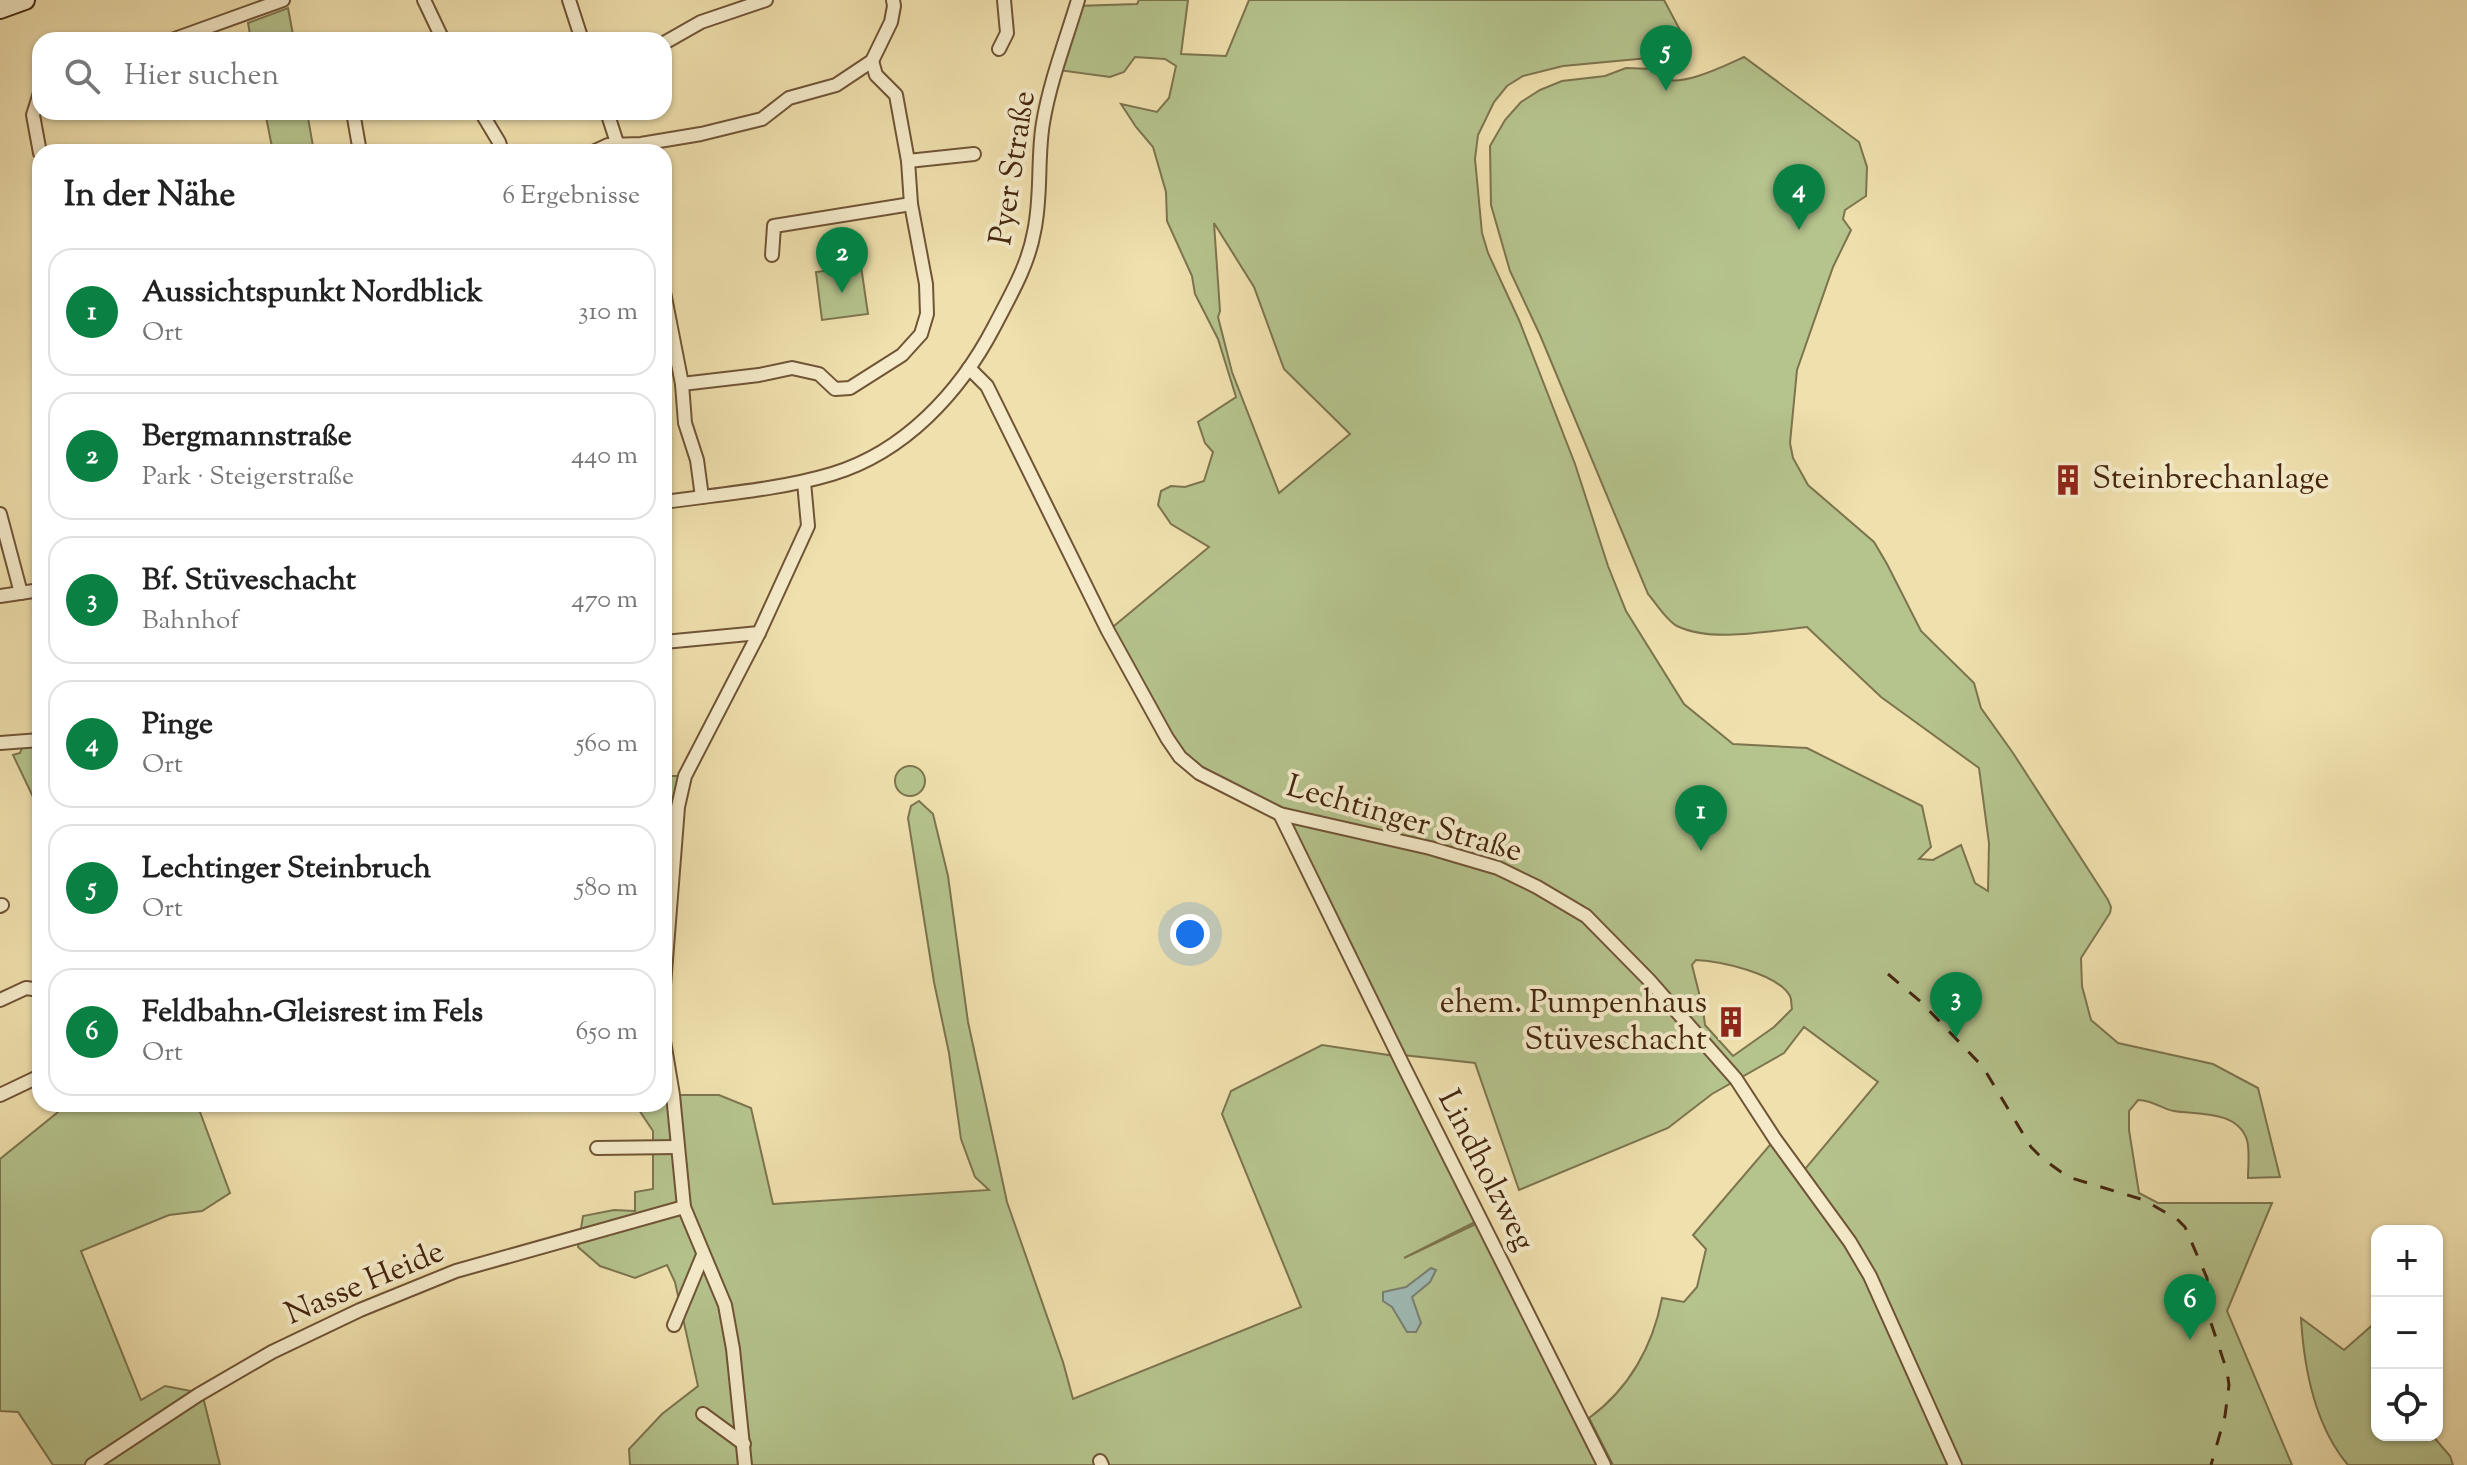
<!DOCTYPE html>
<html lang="de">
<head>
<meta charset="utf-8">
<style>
	:root { --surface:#fff; --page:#f6f6f6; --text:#222; --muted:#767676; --line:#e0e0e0; --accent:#0b8043 }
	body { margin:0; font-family:"Sorts Mill Goudy",serif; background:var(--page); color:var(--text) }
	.controls { position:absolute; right:24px; bottom:24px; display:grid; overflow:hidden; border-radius:16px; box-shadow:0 2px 6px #0004 }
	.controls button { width:72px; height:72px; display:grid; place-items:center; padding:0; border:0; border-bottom:2px solid var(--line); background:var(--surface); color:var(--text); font:40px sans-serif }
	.you { position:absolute; left:1190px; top:934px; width:28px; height:28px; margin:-20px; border:6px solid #fff; border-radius:50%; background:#1a73e8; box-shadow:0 0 0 12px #1a73e833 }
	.badge { display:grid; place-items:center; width:52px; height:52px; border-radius:50%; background:var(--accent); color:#fff; font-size:26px; font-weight:700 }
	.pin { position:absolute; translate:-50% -66px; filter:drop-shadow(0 2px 4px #0008) }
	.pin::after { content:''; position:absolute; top:42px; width:28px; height:24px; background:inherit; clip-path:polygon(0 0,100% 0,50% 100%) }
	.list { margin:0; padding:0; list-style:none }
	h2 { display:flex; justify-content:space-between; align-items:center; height:104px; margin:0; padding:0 32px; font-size:34px }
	h2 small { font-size:26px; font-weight:400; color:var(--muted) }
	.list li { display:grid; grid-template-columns:52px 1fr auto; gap:24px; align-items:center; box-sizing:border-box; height:128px; margin:0 16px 16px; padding:0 16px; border:2px solid var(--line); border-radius:24px }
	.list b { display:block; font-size:30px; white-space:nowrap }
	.list p { margin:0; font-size:26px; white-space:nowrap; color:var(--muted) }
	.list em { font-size:26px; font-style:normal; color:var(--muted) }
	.icon { flex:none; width:44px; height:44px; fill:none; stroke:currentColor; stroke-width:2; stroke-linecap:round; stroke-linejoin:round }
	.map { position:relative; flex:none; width:2467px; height:1465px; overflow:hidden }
	.search { position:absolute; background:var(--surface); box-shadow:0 2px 6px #0004; left:32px; top:32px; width:640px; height:88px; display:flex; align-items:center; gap:20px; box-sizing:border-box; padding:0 28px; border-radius:24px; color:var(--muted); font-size:30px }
	.panel { position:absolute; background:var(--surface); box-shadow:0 2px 6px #0004; left:32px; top:144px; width:640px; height:968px; border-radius:24px }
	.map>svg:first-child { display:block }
</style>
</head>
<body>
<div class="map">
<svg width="2467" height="1465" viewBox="0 0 2467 1465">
	<rect width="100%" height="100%" fill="#efe0ad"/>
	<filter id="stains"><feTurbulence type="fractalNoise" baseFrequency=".0025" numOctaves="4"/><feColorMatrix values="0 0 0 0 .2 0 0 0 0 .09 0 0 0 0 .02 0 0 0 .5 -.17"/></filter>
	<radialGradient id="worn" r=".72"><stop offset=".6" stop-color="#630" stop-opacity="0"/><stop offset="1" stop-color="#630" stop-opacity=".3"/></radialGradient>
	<!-- green -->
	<g fill="#b5c38d" stroke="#7d744e" stroke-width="2" fill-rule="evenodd">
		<path d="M1139,0h49l-7,54 45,2 23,-56h415l16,30 2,18 -12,8 -107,10 -40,10 -16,10 -13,16 -16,33 -3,24 7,74 6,20 31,67 56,144 33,102 18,45 58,93 49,40 74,4 115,58 9,41 -12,12 14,1 28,-15 14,38 13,8 1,-48 -10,-75 -98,-71 -74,-70c-38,4 -95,16 -130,-1 -11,-6 -21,-23 -29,-32l-108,-259 -30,-64 -19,-66 -1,-59 15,-26 16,-18 19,-12 22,-9 43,-5 21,-8 27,1c2,2 7,8 9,9 19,10 64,-13 82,-21l115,85 8,25 -1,29 -21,14 -2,9 8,11 -18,37 -36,103 -7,73 3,15 15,27 66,57 13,22 34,67 53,52 7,25 32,45 95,147 3,7 -1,6 -29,45 1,28 9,34 27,23 95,21 45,24 22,89 -32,1c0,-11 2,-27 -1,-38 -10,-30 -49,-25 -73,-29 -13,-2 -18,-10 -36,-11l-9,11v19l10,63 19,10h114l-45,108 65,154h-679l-24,-47c40,-29 64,-72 73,-120l22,4 13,-15 9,-38 -13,-14 82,-96 26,35 77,-92 -74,-55 -20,26 -72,41 -44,34 -149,62 -44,-127 -72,-8 -123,-241 -100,-57 -72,-126 101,-84 -38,-23 -13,-19 3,-14 10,-5 14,1 19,-6 9,-29 -8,-9 -7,-21 38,-25 -18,-58 -23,-45 -3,-18 -25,-55 -1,-29 -13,-45 -17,-20 -15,-23 36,8 12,-14 7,-32 -11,-7 -30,-2 -11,15 -14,5 -52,-7 18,-64 61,-2zM1214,223l40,64 30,82 66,65 -71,59 -47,-121 -14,-55 2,-6zM1696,960c23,1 81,13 94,36 2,4 1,9 2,13l-18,18 -41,29 -28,-31 -2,-16 -11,-44z"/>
		<path d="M288,8l6,32h-43l-3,-17z"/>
		<path d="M265,112h42l7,40h-41z"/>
		<path d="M861,266l7,48 -46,6 -6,-48z"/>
		<path d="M40,746v52l-5,3 -22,-46 7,-2 2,-5z"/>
		<circle cx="910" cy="781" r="15"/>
		<path d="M664,776h21l-21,209z"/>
		<path d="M919,801l14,13 15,62 20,146 39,180 56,160 10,37 228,-92 -79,-193 9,-23 91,-46 73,11 82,165 -73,37 74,-35 120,242h-968l-1,-16 33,-35 36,-28 -23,-104 -8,-17 -32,13 -35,-12 -22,-19 5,-31 31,-6 21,1v-19l18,-3v-58l-18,-27h29v-63l9,54h46l32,13 22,96 216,-14 -14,-13 -14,-38 -12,-86 -15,-71 -26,-164 3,-12z"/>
		<path d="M56,1104h141l33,89 -28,18 -33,4 -88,36 60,149 24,-14 37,7 18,72h-167l-35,-53 -18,-1v-252l58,-47z"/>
		<path d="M2301,1318l43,32 33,-29v114h55l18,21 3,9h-105c-33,-39 -44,-96 -47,-147z"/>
	</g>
	<!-- water -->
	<path fill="#9ebab5" stroke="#7a7f72" stroke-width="2" d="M1431,1268l5,2 -6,12 -18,15 9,26 -5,9h-9l-15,-25 -9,-6v-9l23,-5z"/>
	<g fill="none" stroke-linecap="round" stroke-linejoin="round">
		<defs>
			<g id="street">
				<path d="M424,0l19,40"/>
				<path d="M569,0l13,40"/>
				<path d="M172,40l111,-40"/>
				<path d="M664,43l37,-21 65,-22"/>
				<path d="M999,49l8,-16 -3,-33"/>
				<path d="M40,93l-7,22 7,38"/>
				<path d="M353,112l7,40"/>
				<path d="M481,112l18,30 3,10"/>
				<path d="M607,112l13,40"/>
				<path d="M593,152l15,-7 33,-1 60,-10 61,-15 27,-21 47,-13 36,-24 19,-39 3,-16 -1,-6"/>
				<path d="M908,161l66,-7"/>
				<path d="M772,255l2,-29 137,-22"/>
				<path d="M664,292l18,92 3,39 12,37 5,37"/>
				<path d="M969,368l18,18 121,245 59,107 13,19 19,16 81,41 150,34 68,20 39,19 49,29 63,64 87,99 39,60 75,103 20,34 85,189"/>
				<path d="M682,384l77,-9 33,-7 27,6 16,15 15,-1 52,-33 19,-21 6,-20 -1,-30 -15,-80 -3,-43 -12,-66 -20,-20 -4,-14"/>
				<path d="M664,502c56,-8 114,-12 168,-28 73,-22 128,-82 162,-147 16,-31 34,-61 40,-95 8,-36 3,-73 9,-109 7,-42 23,-83 35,-123"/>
				<path d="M0,514l21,79"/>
				<path d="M0,596l40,-6"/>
				<path d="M664,642l95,-9"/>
				<path d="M0,743l40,-3"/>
				<path d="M1280,814l124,253 200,398"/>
				<path d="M0,906l2,-1"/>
				<path d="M664,985l14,-178 7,-31 74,-143 49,-107 -4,-44"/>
				<path d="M0,1000l26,-12 14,2"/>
				<path d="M664,1041l9,54 11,112 41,98 8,44 12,116"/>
				<path d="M0,1095l40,-19"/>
				<path d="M597,1148l80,-1"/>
				<path d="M674,1325l29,-70"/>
				<path d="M703,1414l41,30"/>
				<path d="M1100,1461l2,4"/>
				<path d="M92,1465l106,-70 74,-43 88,-42 96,-39 228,-64"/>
			</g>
			<path id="secondary" d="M0,9l25,-9"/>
		</defs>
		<!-- street casing -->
		<use href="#street" stroke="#705436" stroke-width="16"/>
		<!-- secondary casing -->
		<use href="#secondary" stroke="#45260e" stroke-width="22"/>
		<!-- street -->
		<use href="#street" stroke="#f5ebca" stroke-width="12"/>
		<!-- secondary -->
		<use href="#secondary" stroke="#f5ebca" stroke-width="18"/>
		<!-- rail -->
		<path stroke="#45260e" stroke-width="3" stroke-dasharray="14 14" stroke-linecap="butt" d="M1888,974l33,28 62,65 48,80 12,12 25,18 76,23 33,19 8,8 22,51 4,45 16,48 2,14 -4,31 -14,49"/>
	</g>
	<!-- icons -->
	<defs>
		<symbol id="building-bare" viewBox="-9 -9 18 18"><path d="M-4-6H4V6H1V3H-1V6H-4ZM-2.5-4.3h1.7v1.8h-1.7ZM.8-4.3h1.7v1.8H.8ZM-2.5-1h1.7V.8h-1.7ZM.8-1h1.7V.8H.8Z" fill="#8f2418" stroke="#f5ebca" stroke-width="2.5" paint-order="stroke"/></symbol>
	</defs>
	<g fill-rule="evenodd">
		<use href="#building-bare" x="2046" y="458" width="44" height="44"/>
		<use href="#building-bare" x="1709" y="1000" width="44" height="44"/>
	</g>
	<g text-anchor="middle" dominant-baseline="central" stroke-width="8" stroke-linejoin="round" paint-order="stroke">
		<!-- street labels -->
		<g font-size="32" fill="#45260e" stroke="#f5ebca">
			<text transform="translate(1014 168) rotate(-81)">Pyer Straße</text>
			<text transform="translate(1404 820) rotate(16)">Lechtinger Straße</text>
			<text transform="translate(1485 1171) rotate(63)">Lindholzweg</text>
			<text transform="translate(365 1284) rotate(-23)">Nasse Heide</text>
		</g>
		<!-- poi labels -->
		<g font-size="32" fill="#45260e" stroke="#f5ebca" text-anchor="start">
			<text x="2092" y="480">Steinbrechanlage</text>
			<text x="1707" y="1004" text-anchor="end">ehem. Pumpenhaus<tspan x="1707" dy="37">Stüveschacht</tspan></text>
		</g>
	</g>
	<rect width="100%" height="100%" filter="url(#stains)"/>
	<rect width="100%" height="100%" fill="url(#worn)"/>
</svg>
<div class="controls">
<button>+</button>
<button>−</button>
<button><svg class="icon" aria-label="locate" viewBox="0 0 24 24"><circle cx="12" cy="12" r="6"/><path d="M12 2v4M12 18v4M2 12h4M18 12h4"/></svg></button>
</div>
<div class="you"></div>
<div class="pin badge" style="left:1701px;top:851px">1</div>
<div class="pin badge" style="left:842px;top:293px">2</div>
<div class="pin badge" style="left:1956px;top:1038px">3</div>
<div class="pin badge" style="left:1799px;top:230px">4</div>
<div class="pin badge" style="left:1666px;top:91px">5</div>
<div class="pin badge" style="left:2190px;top:1340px">6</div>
<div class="search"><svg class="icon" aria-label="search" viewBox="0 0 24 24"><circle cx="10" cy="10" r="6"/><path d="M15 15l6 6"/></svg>Hier suchen</div>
<section class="panel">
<h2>In der Nähe<small>6 Ergebnisse</small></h2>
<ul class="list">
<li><span class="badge">1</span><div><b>Aussichtspunkt Nordblick</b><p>Ort</p></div><em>310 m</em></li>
<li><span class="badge">2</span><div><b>Bergmannstraße</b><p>Park · Steigerstraße</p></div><em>440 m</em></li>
<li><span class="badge">3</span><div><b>Bf. Stüveschacht</b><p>Bahnhof</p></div><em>470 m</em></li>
<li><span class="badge">4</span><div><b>Pinge</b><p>Ort</p></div><em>560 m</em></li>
<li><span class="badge">5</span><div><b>Lechtinger Steinbruch</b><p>Ort</p></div><em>580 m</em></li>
<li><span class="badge">6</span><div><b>Feldbahn-Gleisrest im Fels</b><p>Ort</p></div><em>650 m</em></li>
</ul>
</section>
</div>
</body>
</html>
